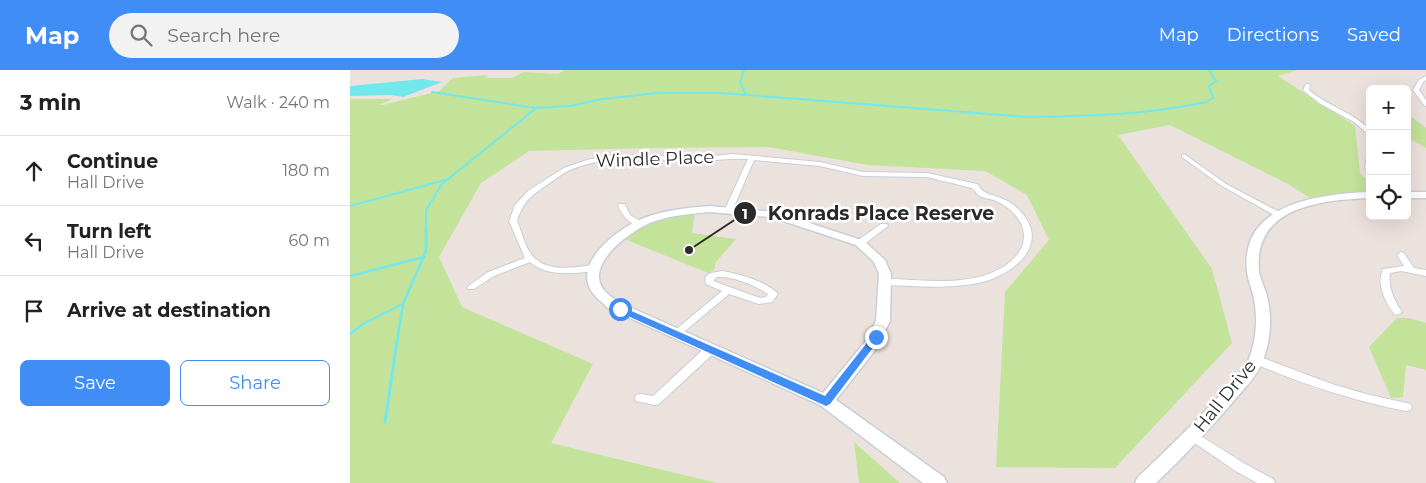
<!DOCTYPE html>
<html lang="en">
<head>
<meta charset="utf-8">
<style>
	:root { --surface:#fff; --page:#f2f2f2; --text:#202124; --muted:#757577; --line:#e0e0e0; --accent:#408df6 }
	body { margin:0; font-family:Montserrat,sans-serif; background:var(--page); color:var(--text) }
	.controls { position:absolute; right:15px; top:15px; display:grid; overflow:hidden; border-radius:8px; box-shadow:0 5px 20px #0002 }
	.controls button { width:45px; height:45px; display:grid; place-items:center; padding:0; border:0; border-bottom:1px solid var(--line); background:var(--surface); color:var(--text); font:25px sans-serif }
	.stop { position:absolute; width:15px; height:15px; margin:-11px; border:4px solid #408df6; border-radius:50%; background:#fff }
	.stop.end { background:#408df6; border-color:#fff; box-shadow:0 1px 5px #0008 }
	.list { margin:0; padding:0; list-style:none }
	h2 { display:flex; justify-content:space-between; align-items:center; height:65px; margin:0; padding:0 20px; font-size:21px }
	h2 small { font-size:16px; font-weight:400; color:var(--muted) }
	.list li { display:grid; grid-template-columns:32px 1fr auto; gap:15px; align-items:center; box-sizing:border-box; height:70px; padding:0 20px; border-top:1px solid var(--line) }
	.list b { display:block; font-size:19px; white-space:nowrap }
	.list p { margin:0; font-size:16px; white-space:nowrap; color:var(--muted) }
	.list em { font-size:16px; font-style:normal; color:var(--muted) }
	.actions { display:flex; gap:10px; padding:15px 20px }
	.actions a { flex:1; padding:11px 0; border:1px solid var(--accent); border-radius:8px; text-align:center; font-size:18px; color:var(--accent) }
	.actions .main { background:var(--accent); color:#fff }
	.icon { flex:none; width:28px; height:28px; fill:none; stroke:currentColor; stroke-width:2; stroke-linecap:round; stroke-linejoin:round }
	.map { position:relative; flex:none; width:1076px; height:413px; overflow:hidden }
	header { display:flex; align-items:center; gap:30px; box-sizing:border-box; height:70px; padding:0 25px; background:var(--accent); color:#fff }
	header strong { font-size:24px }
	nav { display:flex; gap:28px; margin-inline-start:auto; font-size:18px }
	.search { width:350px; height:45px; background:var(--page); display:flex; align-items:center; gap:12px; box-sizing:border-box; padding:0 18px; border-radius:28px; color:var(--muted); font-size:19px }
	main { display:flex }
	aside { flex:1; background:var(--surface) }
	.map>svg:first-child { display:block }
</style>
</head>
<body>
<header>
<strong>Map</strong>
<div class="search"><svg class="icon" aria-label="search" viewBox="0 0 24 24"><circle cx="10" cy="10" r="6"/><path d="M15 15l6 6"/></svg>Search here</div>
<nav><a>Map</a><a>Directions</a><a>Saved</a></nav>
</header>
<main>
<aside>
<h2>3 min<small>Walk · 240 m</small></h2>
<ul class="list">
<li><svg class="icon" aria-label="ahead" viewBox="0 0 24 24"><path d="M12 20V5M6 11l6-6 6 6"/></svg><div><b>Continue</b><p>Hall Drive</p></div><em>180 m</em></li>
<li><svg class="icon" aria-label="left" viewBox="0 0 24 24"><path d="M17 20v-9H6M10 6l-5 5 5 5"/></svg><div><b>Turn left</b><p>Hall Drive</p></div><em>60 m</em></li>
<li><svg class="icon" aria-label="arrive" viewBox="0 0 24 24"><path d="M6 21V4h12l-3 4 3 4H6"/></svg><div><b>Arrive at destination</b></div></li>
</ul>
<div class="actions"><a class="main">Save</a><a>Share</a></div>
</aside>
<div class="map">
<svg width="1076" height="413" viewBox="0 0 1076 413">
	<rect width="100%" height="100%" fill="#ece2dd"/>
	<!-- green -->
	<g fill="#c3e29a">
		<path d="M214,0h733l-19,6 77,50 5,47 10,10v8l-60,7 -22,-14 -118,-59 -52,10 94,134 20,74 -117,125 -119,-1 9,-175 44,-52 -22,-45 -42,-24 -117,-6 -100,-18 -120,1 -119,3 -48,32 -42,74 23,50 131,57 -42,79 166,40h-367v-384h42l-13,6h4l56,-14 14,-13 33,-3 1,3h25l11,-6 35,2z"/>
		<path d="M1063,48l13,10v20l-19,-11v-18z"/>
		<path d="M345,142l-3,21 44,6 -20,23 -2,8 -6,3 -86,-35c26,-15 44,-21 73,-26z"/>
		<path d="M1047,248h12l17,5v47l-20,-5 -3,32 -12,1 -22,-51z"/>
		<path d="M504,372l46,41h-41z"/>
	</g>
	<!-- water -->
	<path fill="#72e8ec" d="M72,9l20,3 -39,15 -12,-2 -41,1v-10z"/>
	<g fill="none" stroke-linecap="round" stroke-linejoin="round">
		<!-- stream-far2 -->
		<g stroke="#72e8ec" stroke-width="2">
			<path d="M394,0l-4,12 6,13"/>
			<path d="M82,22l104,16 34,-2 32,-7 56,-6h64l307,24c60,-1 118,-2 177,-15l7,-4 -4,-12 7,-5 -7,-11"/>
			<path d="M0,136l95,-26"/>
			<path d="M76,160v-20l16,-26 93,-75"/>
		</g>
		<!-- stream-far1 -->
		<g stroke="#72e8ec" stroke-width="2.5">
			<path d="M0,206l74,-19"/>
			<path d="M0,264l13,-10 40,-20"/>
			<path d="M47,272l6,-38 23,-53v-23"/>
		</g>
		<!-- stream -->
		<path stroke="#72e8ec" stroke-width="3" d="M35,352l12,-81"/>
		<defs>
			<g id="street">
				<path d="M1076,6v4l-3,2 -4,8 7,10v6l-2,-1 -11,-15 6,-10z"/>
				<path d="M956,14h4l-1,6c18,16 44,22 61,40v6l-16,-14 -35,-19 -16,-13z"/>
				<path d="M1020,83v21c-7,-3 -4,-12 -3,-19z"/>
				<path d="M383,84l87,8 43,10 64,1 50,11c3,3 4,6 8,8 2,2 8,3 10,4 10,3 19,8 26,16 31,34 -11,65 -43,71 -30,6 -61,3 -92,2l-4,-3 1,-2c9,-2 21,0 30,0 31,2 63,3 90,-13 8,-5 17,-13 20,-23 5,-21 -11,-36 -29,-44 -4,-1 -11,-2 -15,-4 -3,-3 -4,-6 -7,-8l-45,-11 -64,-1 -43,-10 -66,-6 -21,49 -4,2 -4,-2 23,-50c-18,-1 -35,2 -53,2 -41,-1 -86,-8 -125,9 -8,3 -15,10 -22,14 -18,13 -24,16 -31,37 4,9 8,25 14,33 15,20 43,13 64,11l3,1 1,2 -1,2c-21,4 -52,7 -68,-8l-36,14 -20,13h-6l-1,-2 21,-15 37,-14 -16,-37 6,-16 14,-15 35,-22 23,-8 25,-5 93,2z"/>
				<path d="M834,84l42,30 57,30 -1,2h-6l-54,-30 -40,-29v-2z"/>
				<path d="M269,134h6l5,11 12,7 1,2 -1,2c-12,0 -19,-10 -24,-20z"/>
				<path d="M531,154h6l1,2 -25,19h-6l-1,-2 1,-2z"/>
				<path d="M1051,182l3,1 10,15 12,2v6l-25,-5 -11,2c-2,15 4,27 12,39l-5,3 -3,-1c-9,-13 -18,-29 -11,-45l21,-3 -7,-11z"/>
				<path d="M372,201c15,2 46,11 56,23l-6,8 -13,2 -30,-10 -50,42h-6l-2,-2 2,-2 49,-41 -16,-7 -1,-2 1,-6 5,-3zM367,207c16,-1 38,8 51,17l-2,3 -6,1 -47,-17z"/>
				<path d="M361,275l4,1 1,3 -1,3 -56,52 -4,1 -19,-4 -1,-3 1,-3 4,-1 13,2 54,-50z"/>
				<path d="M907,286l75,28 34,10 40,9 4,1 2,3 -2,3 -4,1c-53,-10 -103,-27 -153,-48l-1,-3 1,-3z"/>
				<path d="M843,361l49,31 31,17 2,4h-18l-23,-13 -45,-31 -2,-3 2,-3z"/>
			</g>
			<g id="secondary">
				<path d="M1020,122v6c-48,2 -117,8 -111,73 1,8 6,17 8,25 5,21 4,43 -4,64 -6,17 -20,29 -31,43 -24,28 -49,54 -76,80h-21l3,-6c30,-28 58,-56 86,-86 8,-9 19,-19 24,-30 9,-21 10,-45 5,-67 -2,-7 -5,-14 -6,-22 -8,-69 73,-78 123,-80z"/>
				<rect x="1057" y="122" width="19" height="6"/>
				<path d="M359,136l67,6 88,29 21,19 6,14 -1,47 -14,28 -40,51 108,77 3,6h-24l-103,-78 -212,-97c-5,-5 -12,-10 -16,-16 -20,-30 28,-65 52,-74 21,-8 43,-10 65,-12zM359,142l62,5 85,28 18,17 5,12 -3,47 -11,21 -42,51 -205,-91c-5,-4 -11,-8 -15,-13 -18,-26 29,-59 49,-67 19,-7 38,-8 57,-10z"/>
			</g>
		</defs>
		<!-- street casing -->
		<use href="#street" stroke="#c8ced8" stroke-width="2"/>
		<!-- secondary casing -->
		<use href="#secondary" stroke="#c8ced8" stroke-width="3"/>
		<!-- street -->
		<use href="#street" fill="#fff" fill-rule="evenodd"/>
		<!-- secondary -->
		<use href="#secondary" fill="#fff" fill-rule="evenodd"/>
	</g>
	<!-- route -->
	<path fill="#408df6" d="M270,236l205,90 48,-61 3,-1 5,3 -51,67 -4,2 -209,-95 -1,-2z"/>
	<g text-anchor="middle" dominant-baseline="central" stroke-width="5" stroke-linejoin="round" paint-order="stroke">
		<!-- street labels -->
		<g font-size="18" fill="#2a2a2a" stroke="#fff">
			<text transform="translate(305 89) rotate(-2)">Windle Place</text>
			<text transform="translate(875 326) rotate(-51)">Hall Drive</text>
		</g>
	</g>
	<!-- callouts -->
	<path fill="none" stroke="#2a2a2a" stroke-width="2" d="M339 180L395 143"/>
	<g fill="#2a2a2a" stroke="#fff" stroke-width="2">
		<circle cx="339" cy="180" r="5"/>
		<circle cx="395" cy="143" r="12"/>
	</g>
	<g font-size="15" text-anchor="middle" font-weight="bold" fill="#fff">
		<text x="395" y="149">1</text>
	</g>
	<g font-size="19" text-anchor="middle" font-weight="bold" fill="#2a2a2a" stroke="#fff" stroke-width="5" stroke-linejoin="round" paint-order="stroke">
		<text x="531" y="150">Konrads Place Reserve</text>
	</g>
</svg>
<div class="controls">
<button>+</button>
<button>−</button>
<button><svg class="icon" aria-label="locate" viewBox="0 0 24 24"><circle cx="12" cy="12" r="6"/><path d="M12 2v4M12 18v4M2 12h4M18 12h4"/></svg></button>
</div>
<div class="stop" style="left:270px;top:239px"></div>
<div class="stop end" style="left:526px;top:267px"></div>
</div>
</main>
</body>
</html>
